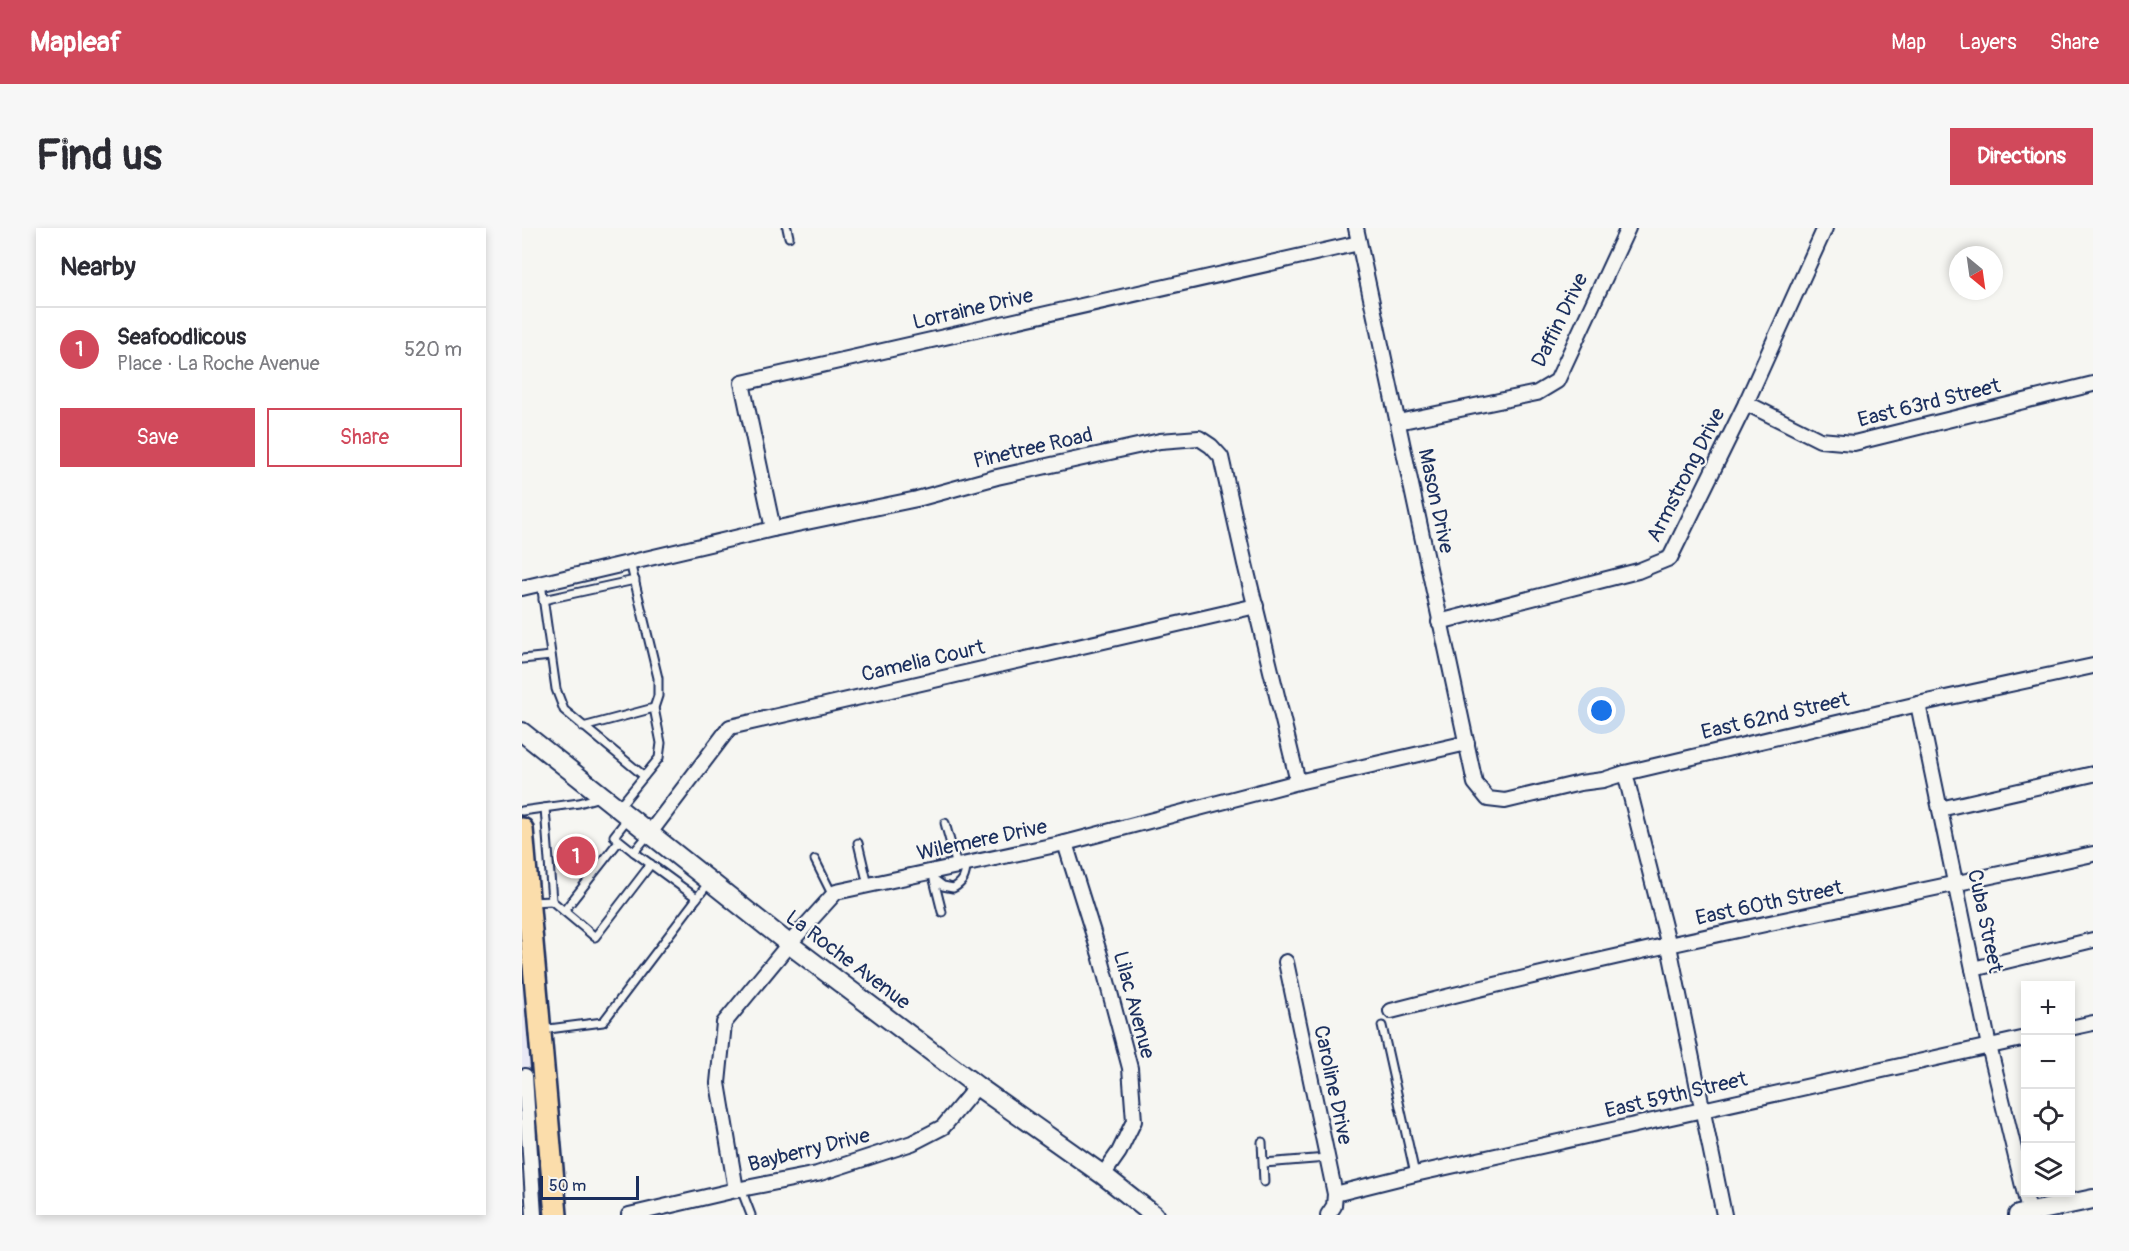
<!DOCTYPE html>
<html lang="en">
<head>
<meta charset="utf-8">
<style>
	:root { --surface:#fff; --page:#f7f7f7; --text:#2b2b33; --muted:#7c7c81; --line:#e1e1e2; --accent:#d1495b }
	body { margin:0; font-family:Pangolin,sans-serif; background:var(--page); color:var(--text) }
	.controls { position:absolute; right:18px; bottom:18px; display:grid; overflow:hidden; border-radius:0px; box-shadow:0 3px 9px #0003 }
	.controls button { width:54px; height:54px; display:grid; place-items:center; padding:0; border:0; border-bottom:2px solid var(--line); background:var(--surface); color:var(--text); font:30px sans-serif }
	.compass { position:absolute; left:1427px; top:18px; width:54px; height:54px; border-radius:50%; background:var(--surface); box-shadow:0 3px 9px #0003; rotate:151deg }
	.scale { position:absolute; left:18px; bottom:15px; width:99px; box-sizing:border-box; padding-left:6px; border:3px solid #1b2f5e; border-top:0; font-size:16px; line-height:21px; white-space:nowrap; color:#1b2f5e; -webkit-text-stroke:4px #f6f6f2; paint-order:stroke }
	.you { position:absolute; left:1080px; top:483px; width:21px; height:21px; margin:-15px; border:4px solid #fff; border-radius:50%; background:#1a73e8; box-shadow:0 0 0 9px #1a73e833 }
	.badge { display:grid; place-items:center; width:39px; height:39px; border-radius:50%; background:var(--accent); color:#fff; font-size:20px; font-weight:700 }
	.pin { position:absolute; translate:-50% -50%; border:3px solid #fff; box-shadow:0 2px 6px #0006 }
	.list { margin:0; padding:0; list-style:none }
	h2 { display:flex; justify-content:space-between; align-items:center; height:78px; margin:0; padding:0 24px; font-size:26px }
	h2 small { font-size:20px; font-weight:400; color:var(--muted) }
	.list li { display:grid; grid-template-columns:39px 1fr auto; gap:18px; align-items:center; box-sizing:border-box; height:84px; padding:0 24px; border-top:2px solid var(--line) }
	.list b { display:block; font-size:22px; white-space:nowrap }
	.list p { margin:0; font-size:20px; white-space:nowrap; color:var(--muted) }
	.list em { font-size:20px; font-style:normal; color:var(--muted) }
	.actions { display:flex; gap:12px; padding:18px 24px }
	.actions a { flex:1; padding:14px 0; border:2px solid var(--accent); border-radius:0px; text-align:center; font-size:21px; color:var(--accent) }
	.actions .main { background:var(--accent); color:#fff }
	.icon { flex:none; width:33px; height:33px; fill:none; stroke:currentColor; stroke-width:2; stroke-linecap:round; stroke-linejoin:round }
	.map { position:relative; flex:none; width:1571px; height:987px; overflow:hidden; border-radius:0px }
	header { display:flex; align-items:center; gap:36px; box-sizing:border-box; height:84px; padding:0 30px; background:var(--accent); color:#fff }
	header strong { font-size:28px }
	nav { display:flex; gap:33px; margin-inline-start:auto; font-size:21px }
	.intro { display:flex; align-items:center; justify-content:space-between; box-sizing:border-box; height:144px; padding:0 36px }
	h1 { margin:0; font-size:42px }
	.button { padding:15px 27px; border-radius:0px; background:var(--accent); color:#fff; font-size:21px; font-weight:700 }
	main { display:flex; gap:36px; padding:0 36px }
	aside { flex:1; background:var(--surface); border-radius:0px; box-shadow:0 3px 9px #0003 }
	.map>svg:first-child { display:block }
</style>
</head>
<body>
<header>
<strong>Mapleaf</strong>
<nav><a>Map</a><a>Layers</a><a>Share</a></nav>
</header>
<div class="intro"><h1>Find us</h1><a class="button">Directions</a></div>
<main>
<aside>
<h2>Nearby<small></small></h2>
<ul class="list">
<li><span class="badge">1</span><div><b>Seafoodlicous</b><p>Place · La Roche Avenue</p></div><em>520 m</em></li>
</ul>
<div class="actions"><a class="main">Save</a><a>Share</a></div>
</aside>
<div class="map">
<svg width="1571" height="987" viewBox="0 0 1571 987">
	<rect width="100%" height="100%" fill="#f6f6f2"/>
	<filter id="ink" filterUnits="userSpaceOnUse"><feTurbulence type="fractalNoise" baseFrequency=".0167" numOctaves="2"/><feDisplacementMap in="SourceGraphic" scale="12" xChannelSelector="R" yChannelSelector="G"/><feConvolveMatrix kernelMatrix="1 2 1 2 8 2 1 2 1" color-interpolation-filters="sRGB"/></filter>
	<g filter="url(#ink)">
		<!-- built -->
		<path fill="#e9e9f5" d="M0,658l15,185 -15,2z"/>
		<g fill="none" stroke-linecap="round" stroke-linejoin="round">
			<defs>
				<g id="lane">
					<path d="M265,0l2,9"/>
					<path d="M19,355l15,106 8,21 80,66"/>
					<path d="M21,372l92,-20"/>
					<path d="M0,431l29,-3"/>
					<path d="M61,499l71,-19"/>
					<path d="M97,579l40,-49 2,-15 -7,-35 4,-12v-18l-28,-116"/>
					<path d="M23,580l7,93 43,36 56,-73"/>
					<path d="M0,583l57,-8 21,-6"/>
					<path d="M106,590l-14,18 20,16"/>
					<path d="M423,595l12,43"/>
					<path d="M336,615l10,42"/>
					<path d="M293,632l18,36"/>
					<path d="M412,652l8,32"/>
					<path d="M413,652l8,6 10,2c10,-5 13,-12 13,-24"/>
					<path d="M175,670l13,-17"/>
					<path d="M8,674l22,-1"/>
					<path d="M42,683l55,-70"/>
					<path d="M860,798l33,148"/>
					<path d="M19,802l62,-8 94,-124 -63,-46 15,-18"/>
					<path d="M740,914l2,40"/>
					<path d="M742,935l63,-5"/>
					<path d="M219,961l10,26"/>
				</g>
				<g id="street">
					<path d="M834,0l119,555 13,16 17,2 75,-18 23,-3 22,-7 293,-69 175,-38"/>
					<path d="M1224,175l74,37 34,3 239,-59"/>
					<path d="M876,194l139,-29 20,-12 71,-153"/>
					<path d="M251,301l-31,-146 617,-140"/>
					<path d="M0,360l251,-59 144,-30 80,-22 163,-36 39,-3 12,8 10,11 24,107 53,218"/>
					<path d="M917,394l199,-51 32,-13 76,-155 79,-175"/>
					<path d="M1396,476l71,342 41,169"/>
					<path d="M1103,545l44,173 55,269"/>
					<path d="M1418,581l153,-35"/>
					<path d="M127,606l81,-107 526,-121"/>
					<path d="M543,615l35,112 30,113 4,53 -15,31 -16,23"/>
					<path d="M764,734l49,232 -1,12 -6,9"/>
					<path d="M1451,741l120,-29"/>
					<path d="M869,783c232,-60 468,-106 702,-157"/>
					<path d="M1548,800l23,-5"/>
					<path d="M3,848l9,139"/>
					<path d="M214,962l-18,-107 6,-60 65,-79 47,-52 229,-49 233,-61 169,-39"/>
					<path d="M813,966l80,-20 611,-136"/>
					<path d="M107,987l107,-25 81,-16 95,-31 31,-16 34,-41"/>
				</g>
				<g id="secondary">
					<path d="M0,504l267,212 188,142 126,89 51,40"/>
					<path d="M1496,987l75,-16"/>
				</g>
				<path id="primary" d="M0,601l34,386"/>
			</defs>
			<!-- lane casing -->
			<use href="#lane" stroke="#1b2f5e" stroke-width="11"/>
			<!-- street casing -->
			<use href="#street" stroke="#1b2f5e" stroke-width="18"/>
			<!-- secondary casing -->
			<use href="#secondary" stroke="#1b2f5e" stroke-width="22"/>
			<!-- primary casing -->
			<use href="#primary" stroke="#1b2f5e" stroke-width="26"/>
			<!-- lane -->
			<use href="#lane" stroke="#f6f6f2" stroke-width="7"/>
			<!-- street -->
			<use href="#street" stroke="#f6f6f2" stroke-width="14"/>
			<!-- secondary -->
			<use href="#secondary" stroke="#f6f6f2" stroke-width="18"/>
			<!-- primary -->
			<use href="#primary" stroke="#fbddab" stroke-width="21"/>
		</g>
	</g>
	<g text-anchor="middle" dominant-baseline="central" stroke-width="4.5" stroke-linejoin="round" paint-order="stroke">
		<!-- street labels -->
		<g font-size="21" fill="#1b2f5e" stroke="#f6f6f2">
			<text transform="translate(451 81) rotate(-13)">Lorraine Drive</text>
			<text transform="translate(1038 92) rotate(-64)">Daffin Drive</text>
			<text transform="translate(1407 175) rotate(-14)">East 63rd Street</text>
			<text transform="translate(511 220) rotate(-13)">Pinetree Road</text>
			<text transform="translate(1164 247) rotate(-63)">Armstrong Drive</text>
			<text transform="translate(914 273) rotate(78)">Mason Drive</text>
			<text transform="translate(401 433) rotate(-13)">Camelia Court</text>
			<text transform="translate(1253 488) rotate(-13)">East 62nd Street</text>
			<text transform="translate(460 612) rotate(-12)">Wilemere Drive</text>
			<text transform="translate(1247 675) rotate(-12)">East 60th Street</text>
			<text transform="translate(1463 693) rotate(78)">Cuba Street</text>
			<text transform="translate(326 732) rotate(37)">La Roche Avenue</text>
			<text transform="translate(612 777) rotate(75)">Lilac Avenue</text>
			<text transform="translate(811 857) rotate(78)">Caroline Drive</text>
			<text transform="translate(1154 867) rotate(-13)">East 59th Street</text>
			<text transform="translate(287 922) rotate(-14)">Bayberry Drive</text>
		</g>
	</g>
</svg>
<div class="controls">
<button>+</button>
<button>−</button>
<button><svg class="icon" aria-label="locate" viewBox="0 0 24 24"><circle cx="12" cy="12" r="6"/><path d="M12 2v4M12 18v4M2 12h4M18 12h4"/></svg></button>
<button><svg class="icon" aria-label="layers" viewBox="0 0 24 24"><path d="M12 4l9 5-9 5-9-5zM3 14l9 5 9-5"/></svg></button>
</div>
<svg class="compass" viewBox="-18 -18 36 36"><path d="M0-13l5 13h-10z" fill="#e53935"/><path d="M0 13l5-13h-10z" fill="#7c7c81"/></svg>
<div class="scale">50 m</div>
<div class="you"></div>
<div class="pin badge" style="left:54px;top:628px">1</div>
</div>
</main>
</body>
</html>
